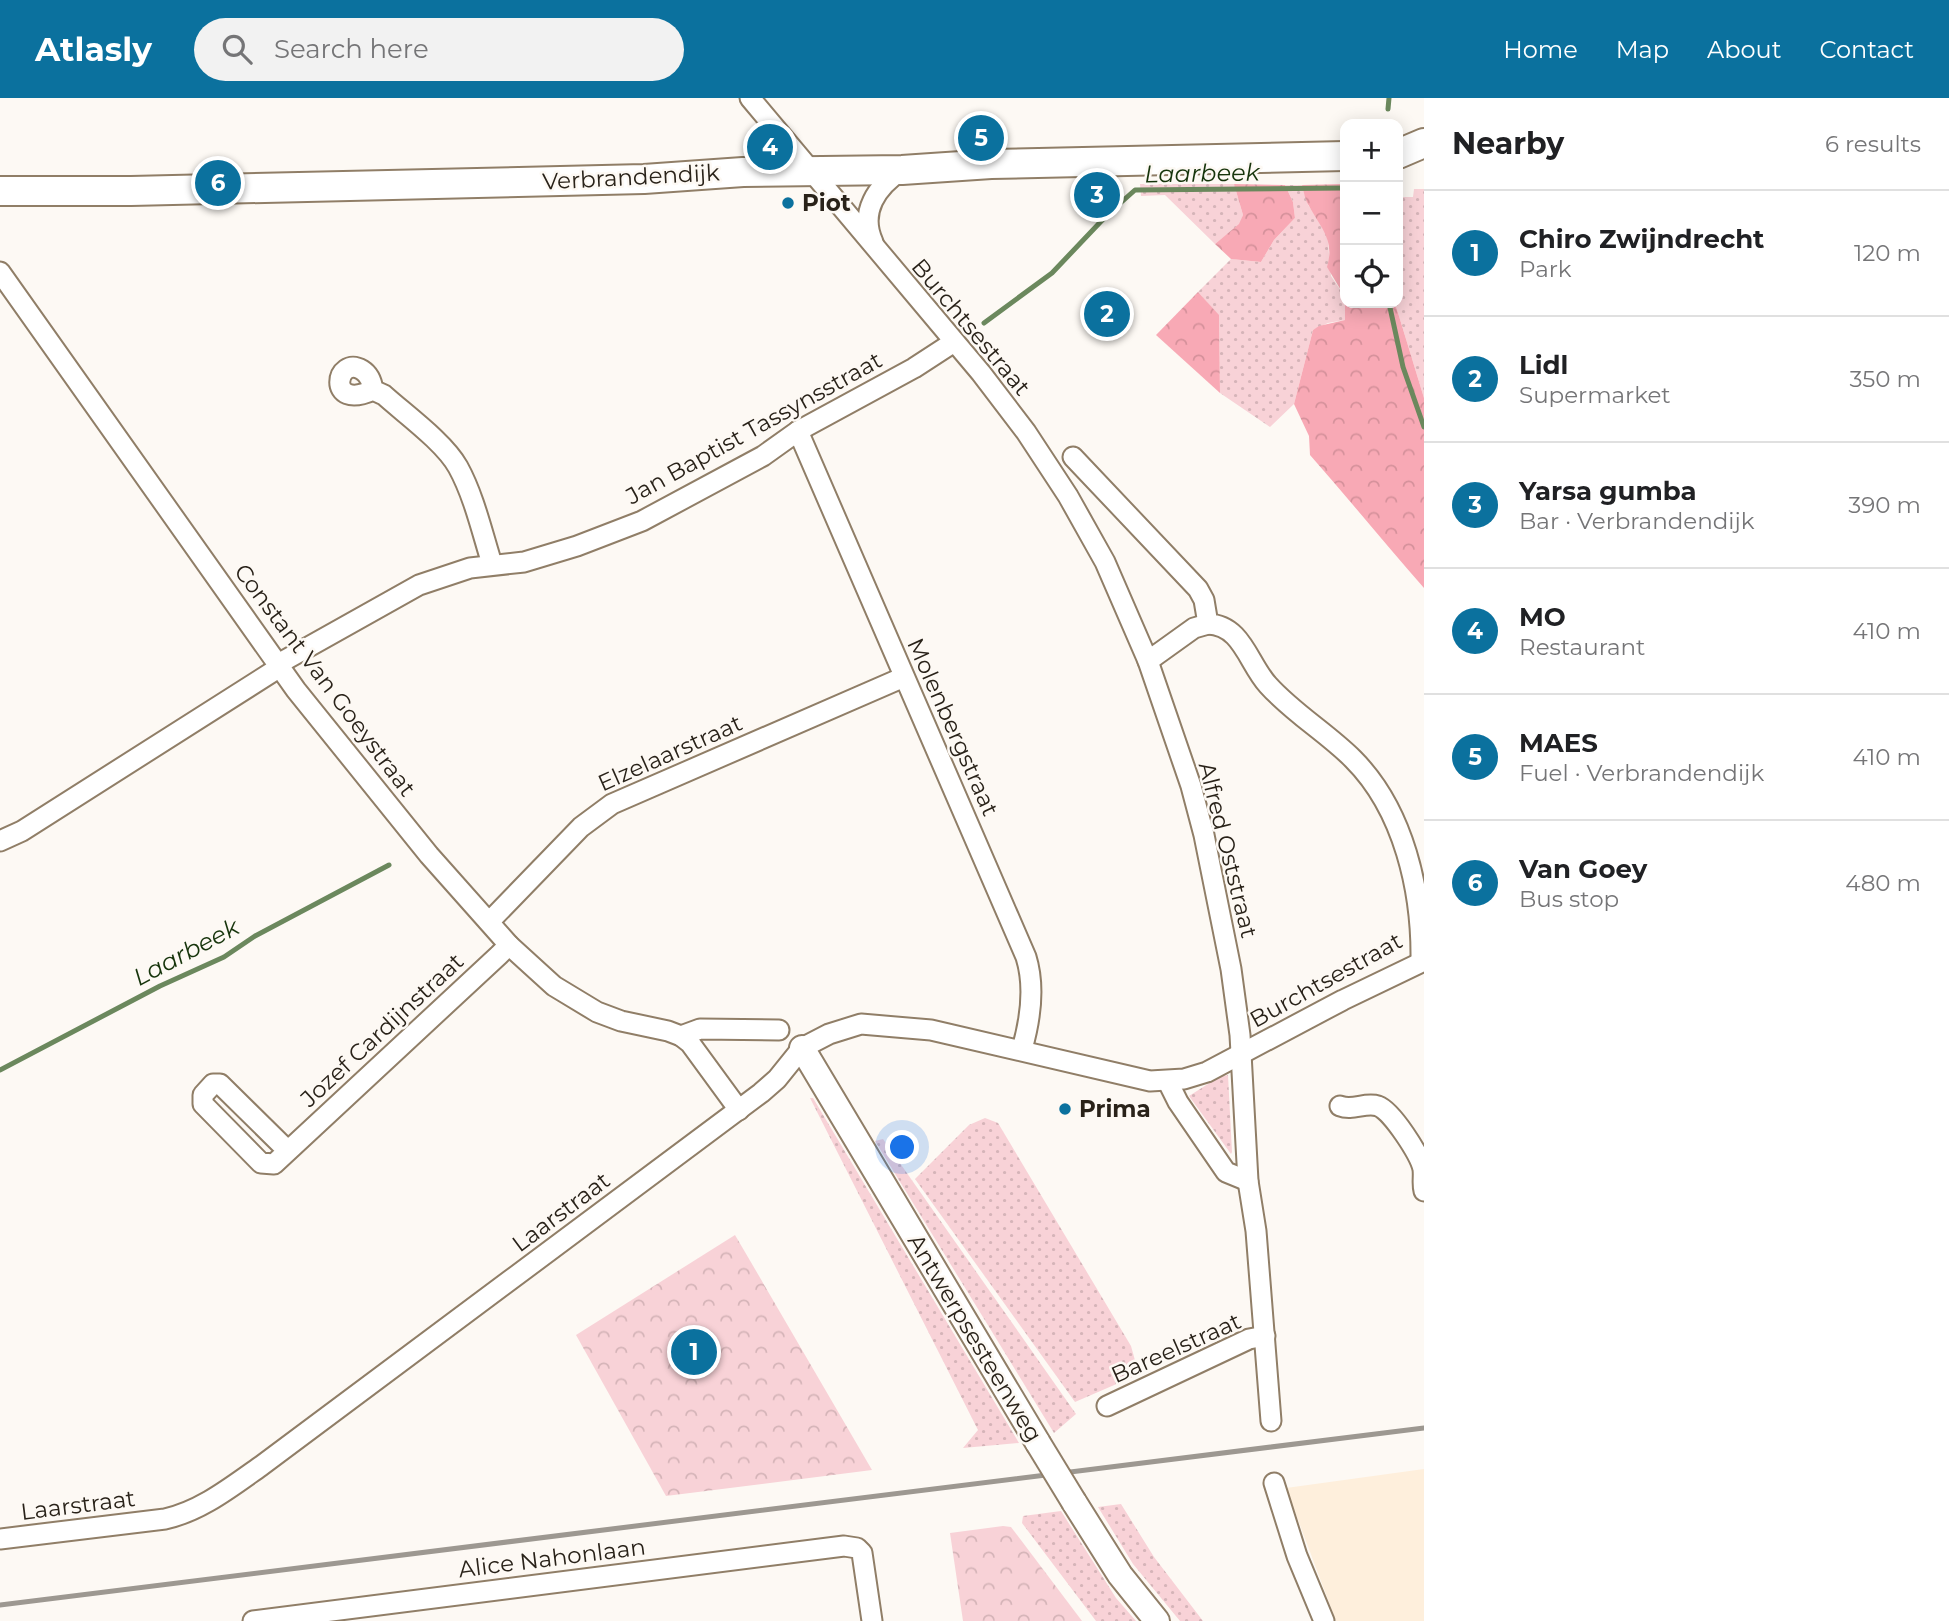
<!DOCTYPE html>
<html lang="en">
<head>
<meta charset="utf-8">
<style>
	:root { --surface:#fff; --page:#f2f2f2; --text:#202124; --muted:#757577; --line:#e0e0e0; --accent:#0b719e }
	body { margin:0; font-family:Montserrat,sans-serif; background:var(--page); color:var(--text) }
	.controls { position:absolute; right:21px; top:21px; display:grid; overflow:hidden; border-radius:14px; box-shadow:0 4px 18px #0003 }
	.controls button { width:63px; height:63px; display:grid; place-items:center; padding:0; border:0; border-bottom:2px solid var(--line); background:var(--surface); color:var(--text); font:35px sans-serif }
	.you { position:absolute; left:903px; top:1050px; width:24px; height:24px; margin:-18px; border:5px solid #fff; border-radius:50%; background:#1a73e8; box-shadow:0 0 0 10px #1a73e833 }
	.badge { display:grid; place-items:center; width:46px; height:46px; border-radius:50%; background:var(--accent); color:#fff; font-size:23px; font-weight:700 }
	.pin { position:absolute; translate:-50% -50%; border:4px solid #fff; box-shadow:0 2px 7px #0006 }
	.list { margin:0; padding:0; list-style:none }
	h2 { display:flex; justify-content:space-between; align-items:center; height:91px; margin:0; padding:0 28px; font-size:30px }
	h2 small { font-size:23px; font-weight:400; color:var(--muted) }
	.list li { display:grid; grid-template-columns:46px 1fr auto; gap:21px; align-items:center; box-sizing:border-box; height:126px; padding:0 28px; border-top:2px solid var(--line) }
	.list b { display:block; font-size:26px; white-space:nowrap }
	.list p { margin:0; font-size:23px; white-space:nowrap; color:var(--muted) }
	.list em { font-size:23px; font-style:normal; color:var(--muted) }
	.icon { flex:none; width:38px; height:38px; fill:none; stroke:currentColor; stroke-width:2; stroke-linecap:round; stroke-linejoin:round }
	.map { position:relative; flex:none; width:1424px; height:1523px; overflow:hidden }
	header { display:flex; align-items:center; gap:42px; box-sizing:border-box; height:98px; padding:0 35px; background:var(--accent); color:#fff }
	header strong { font-size:33px }
	nav { display:flex; gap:38px; margin-inline-start:auto; font-size:24px }
	.search { width:490px; height:63px; background:var(--page); display:flex; align-items:center; gap:18px; box-sizing:border-box; padding:0 24px; border-radius:38px; color:var(--muted); font-size:26px }
	main { display:flex }
	aside { flex:1; background:var(--surface) }
	.map>svg:first-child { display:block }
</style>
</head>
<body>
<header>
<strong>Atlasly</strong>
<div class="search"><svg class="icon" aria-label="search" viewBox="0 0 24 24"><circle cx="10" cy="10" r="6"/><path d="M15 15l6 6"/></svg>Search here</div>
<nav><a>Home</a><a>Map</a><a>About</a><a>Contact</a></nav>
</header>
<main>
<div class="map">
<svg width="1424" height="1523" viewBox="0 0 1424 1523">
	<defs>
		<pattern id="grass-dots" width="8" height="8" patternUnits="userSpaceOnUse" patternTransform="scale(1.75)"><rect width="8" height="8" fill="#f8d2d7"/><path d="M2 2h.1M6 6h.1" fill="none" stroke="#d5b4b8" stroke-width="1.8" stroke-linecap="round"/></pattern>
		<pattern id="forest-crowns" width="20" height="18" patternUnits="userSpaceOnUse" patternTransform="scale(1.75)"><rect width="20" height="18" fill="#f8a9b5"/><path d="M2 6a3 3 0 1 1 6 0M12 15a3 3 0 1 1 6 0" fill="none" stroke="#d5919b"/></pattern>
		<pattern id="park-crowns" width="20" height="18" patternUnits="userSpaceOnUse" patternTransform="scale(1.75)"><rect width="20" height="18" fill="#f8d2d7"/><path d="M2 6a3 3 0 1 1 6 0M12 15a3 3 0 1 1 6 0" fill="none" stroke="#d5b4b8"/></pattern>
	</defs>
	<rect width="100%" height="100%" fill="#fdf9f4"/>
	<!-- built -->
	<path fill="#feefdc" d="M1424,1371v152h-88l-50,-133z"/>
	<!-- grass -->
	<g fill="url(#grass-dots)">
		<path d="M1140,86h94l9,31 -3,9 -25,20 -50,-49 -24,1z"/>
		<path d="M1285,87h17l6,20 19,27 4,44 14,21v23l-17,3 -15,7 -19,74 -24,23 -50,-34 -1,-77 -21,-24 33,-33 30,3 13,-22 21,-22 -2,-16z"/>
		<path d="M1414,91h10v209l-29,-95h3v-106h15z"/>
		<path d="M1228,977l4,77 -1,2 -42,-58 30,-19z"/>
		<path d="M810,1000h3l206,345 -56,5 15,-18z"/>
		<path d="M985,1020l13,5 133,223 5,18 -1,12 -60,26 -160,-223 54,-54z"/>
		<path d="M883,1041l193,275 -22,19 -179,-292z"/>
		<path d="M1121,1406l33,53 49,64h-23l-47,-57 -35,-57z"/>
		<path d="M1061,1413l55,87 20,23h-40l-74,-98 1,-7z"/>
	</g>
	<!-- forest -->
	<g fill="url(#forest-crowns)">
		<path d="M1234,86l51,1 8,17 2,16 -21,22 -13,22 -30,-3 -16,-15 24,-20 4,-9z"/>
		<path d="M1345,86v119h50l29,95v190c-39,-44 -75,-89 -114,-133l-1,-19 -15,-32 19,-74 6,-4 26,-6v-23l-18,-30c8,-27 -6,-39 -18,-61 -4,-6 -5,-14 -7,-21z"/>
		<path d="M1198,194l21,23 1,78 -64,-58z"/>
	</g>
	<!-- park -->
	<g fill="url(#park-crowns)">
		<path d="M735,1137l17,29 120,206 -206,26 -90,-161z"/>
		<path d="M1003,1428l8,1 71,94h-119l-13,-88z"/>
	</g>
	<g fill="none" stroke-linecap="round" stroke-linejoin="round">
		<!-- stream -->
		<g stroke="#6b885d" stroke-width="5">
			<path d="M1388,11l1,-11"/>
			<path d="M1389,205l14,64 21,60"/>
			<path d="M984,225l68,-50 56,-59 27,-24 210,-2"/>
			<path d="M0,972l160,-84 64,-29 31,-21 134,-71"/>
		</g>
		<defs>
			<g id="minor">
				<path d="M750,0l231,275 45,59 42,64 37,66 43,99 43,125 13,49 27,134 9,66 8,146 8,50 15,190"/>
				<path d="M873,144c-14,-30 4,-56 29,-72"/>
				<path d="M0,174l296,418 133,165 80,90 45,41 43,26 24,9 47,10 13,5 9,7 49,67"/>
				<path d="M373,292c-1,-8 -3,-15 -11,-20 -26,-16 -37,42 11,20l11,5c21,19 60,47 74,72 16,29 24,65 34,97"/>
				<path d="M798,333l228,526c9,29 4,64 -4,92"/>
				<path d="M1073,359l125,132 6,11 4,24c34,1 40,39 60,61 25,28 59,48 85,74 51,51 69,132 68,202"/>
				<path d="M1148,563l46,-33 14,-4"/>
				<path d="M278,566l141,-79 51,-17 54,-6 53,-16 65,-25 121,-65 35,-25 116,-63 40,-26"/>
				<path d="M0,743l22,-10 258,-164"/>
				<path d="M489,824l92,-95 31,-23 292,-127"/>
				<path d="M681,938l19,-7 79,1"/>
				<path d="M1168,984l10,20 48,70 22,9"/>
				<path d="M1340,1008c13,5 25,-4 38,0 14,5 42,49 45,63 1,8 -1,15 1,22"/>
				<path d="M288,1053l-68,-67h-7l-10,11v9l58,59 13,1 14,-13 211,-196 10,-10"/>
				<path d="M1107,1308l142,-67 16,-3"/>
				<path d="M1274,1385l23,73 27,65"/>
				<path d="M0,1441l165,-20c36,-8 66,-32 96,-53l500,-373 16,-14 25,-31 27,-14 32,-10 70,6 219,51 34,-2 23,-7 136,-72 81,-39"/>
				<path d="M253,1523l591,-75 13,2 5,5 10,68"/>
			</g>
			<g id="tertiary">
				<path d="M802,950l236,395"/>
				<path d="M1074,1404l46,73 37,46"/>
			</g>
			<g id="secondary">
				<path d="M1398,56l26,-11"/>
				<path d="M0,93h131l513,-12 99,-7 159,-2 89,-6 354,-8"/>
			</g>
		</defs>
		<!-- minor casing -->
		<use href="#minor" stroke="#907e67" stroke-width="23"/>
		<!-- tertiary casing -->
		<use href="#tertiary" stroke="#907e67" stroke-width="28"/>
		<!-- secondary casing -->
		<use href="#secondary" stroke="#907e67" stroke-width="32"/>
		<!-- minor -->
		<use href="#minor" stroke="#fff" stroke-width="19"/>
		<!-- tertiary -->
		<use href="#tertiary" stroke="#fff" stroke-width="24"/>
		<!-- secondary -->
		<use href="#secondary" stroke="#fff" stroke-width="28"/>
		<!-- rail -->
		<path stroke="#9d9891" stroke-width="5" d="M0,1507l1424,-177"/>
		<defs>
			<path id="tertiary-bridge" d="M1038,1345l36,59"/>
		</defs>
		<!-- tertiary-bridge casing -->
		<use href="#tertiary-bridge" stroke="#907e67" stroke-width="28" stroke-linecap="butt"/>
		<!-- tertiary-bridge -->
		<use href="#tertiary-bridge" stroke="#fff" stroke-width="24"/>
	</g>
	<!-- markers -->
	<g fill="#0b719e" stroke="#fdf9f4" stroke-width="2.5">
		<circle cx="788" cy="105" r="7"/>
		<circle cx="1065" cy="1011" r="7"/>
	</g>
	<g text-anchor="middle" dominant-baseline="central" stroke-width="5" stroke-linejoin="round" paint-order="stroke">
		<!-- street labels -->
		<g font-size="23" fill="#292219" stroke="#fdf9f4">
			<text transform="translate(631 79) rotate(-3)">Verbrandendijk</text>
			<text transform="translate(971 229) rotate(50)">Burchtsestraat</text>
			<text transform="translate(754 330) rotate(-29)">Jan Baptist Tassynsstraat</text>
			<text transform="translate(325 582) rotate(53)">Constant Van Goeystraat</text>
			<text transform="translate(953 629) rotate(66)">Molenbergstraat</text>
			<text transform="translate(670 655) rotate(-24)">Elzelaarstraat</text>
			<text transform="translate(1228 752) rotate(76)">Alfred Oststraat</text>
			<text transform="translate(1326 882) rotate(-29)">Burchtsestraat</text>
			<text transform="translate(382 932) rotate(-43)">Jozef Cardijnstraat</text>
			<text transform="translate(561 1114) rotate(-37)">Laarstraat</text>
			<text transform="translate(975 1240) rotate(59)">Antwerpsesteenweg</text>
			<text transform="translate(1176 1250) rotate(-24)">Bareelstraat</text>
			<text transform="translate(78 1407) rotate(-7)">Laarstraat</text>
			<text transform="translate(552 1460) rotate(-7)">Alice Nahonlaan</text>
		</g>
		<!-- poi labels -->
		<g font-size="23" font-weight="bold" fill="#292219" stroke="#fdf9f4" text-anchor="start">
			<text x="802" y="105">Piot</text>
			<text x="1079" y="1011">Prima</text>
		</g>
		<!-- water labels -->
		<g font-size="24" font-style="italic" fill="#16340b" stroke="#fdf9f4">
			<text transform="translate(1202 75) rotate(-1)">Laarbeek</text>
			<text transform="translate(186 854) rotate(-28)">Laarbeek</text>
		</g>
	</g>
</svg>
<div class="controls">
<button>+</button>
<button>−</button>
<button><svg class="icon" aria-label="locate" viewBox="0 0 24 24"><circle cx="12" cy="12" r="6"/><path d="M12 2v4M12 18v4M2 12h4M18 12h4"/></svg></button>
</div>
<div class="you"></div>
<div class="pin badge" style="left:694px;top:1254px">1</div>
<div class="pin badge" style="left:1107px;top:216px">2</div>
<div class="pin badge" style="left:1097px;top:97px">3</div>
<div class="pin badge" style="left:770px;top:49px">4</div>
<div class="pin badge" style="left:981px;top:40px">5</div>
<div class="pin badge" style="left:218px;top:85px">6</div>
</div>
<aside>
<h2>Nearby<small>6 results</small></h2>
<ul class="list">
<li><span class="badge">1</span><div><b>Chiro Zwijndrecht</b><p>Park</p></div><em>120 m</em></li>
<li><span class="badge">2</span><div><b>Lidl</b><p>Supermarket</p></div><em>350 m</em></li>
<li><span class="badge">3</span><div><b>Yarsa gumba</b><p>Bar · Verbrandendijk</p></div><em>390 m</em></li>
<li><span class="badge">4</span><div><b>MO</b><p>Restaurant</p></div><em>410 m</em></li>
<li><span class="badge">5</span><div><b>MAES</b><p>Fuel · Verbrandendijk</p></div><em>410 m</em></li>
<li><span class="badge">6</span><div><b>Van Goey</b><p>Bus stop</p></div><em>480 m</em></li>
</ul>
</aside>
</main>
</body>
</html>
